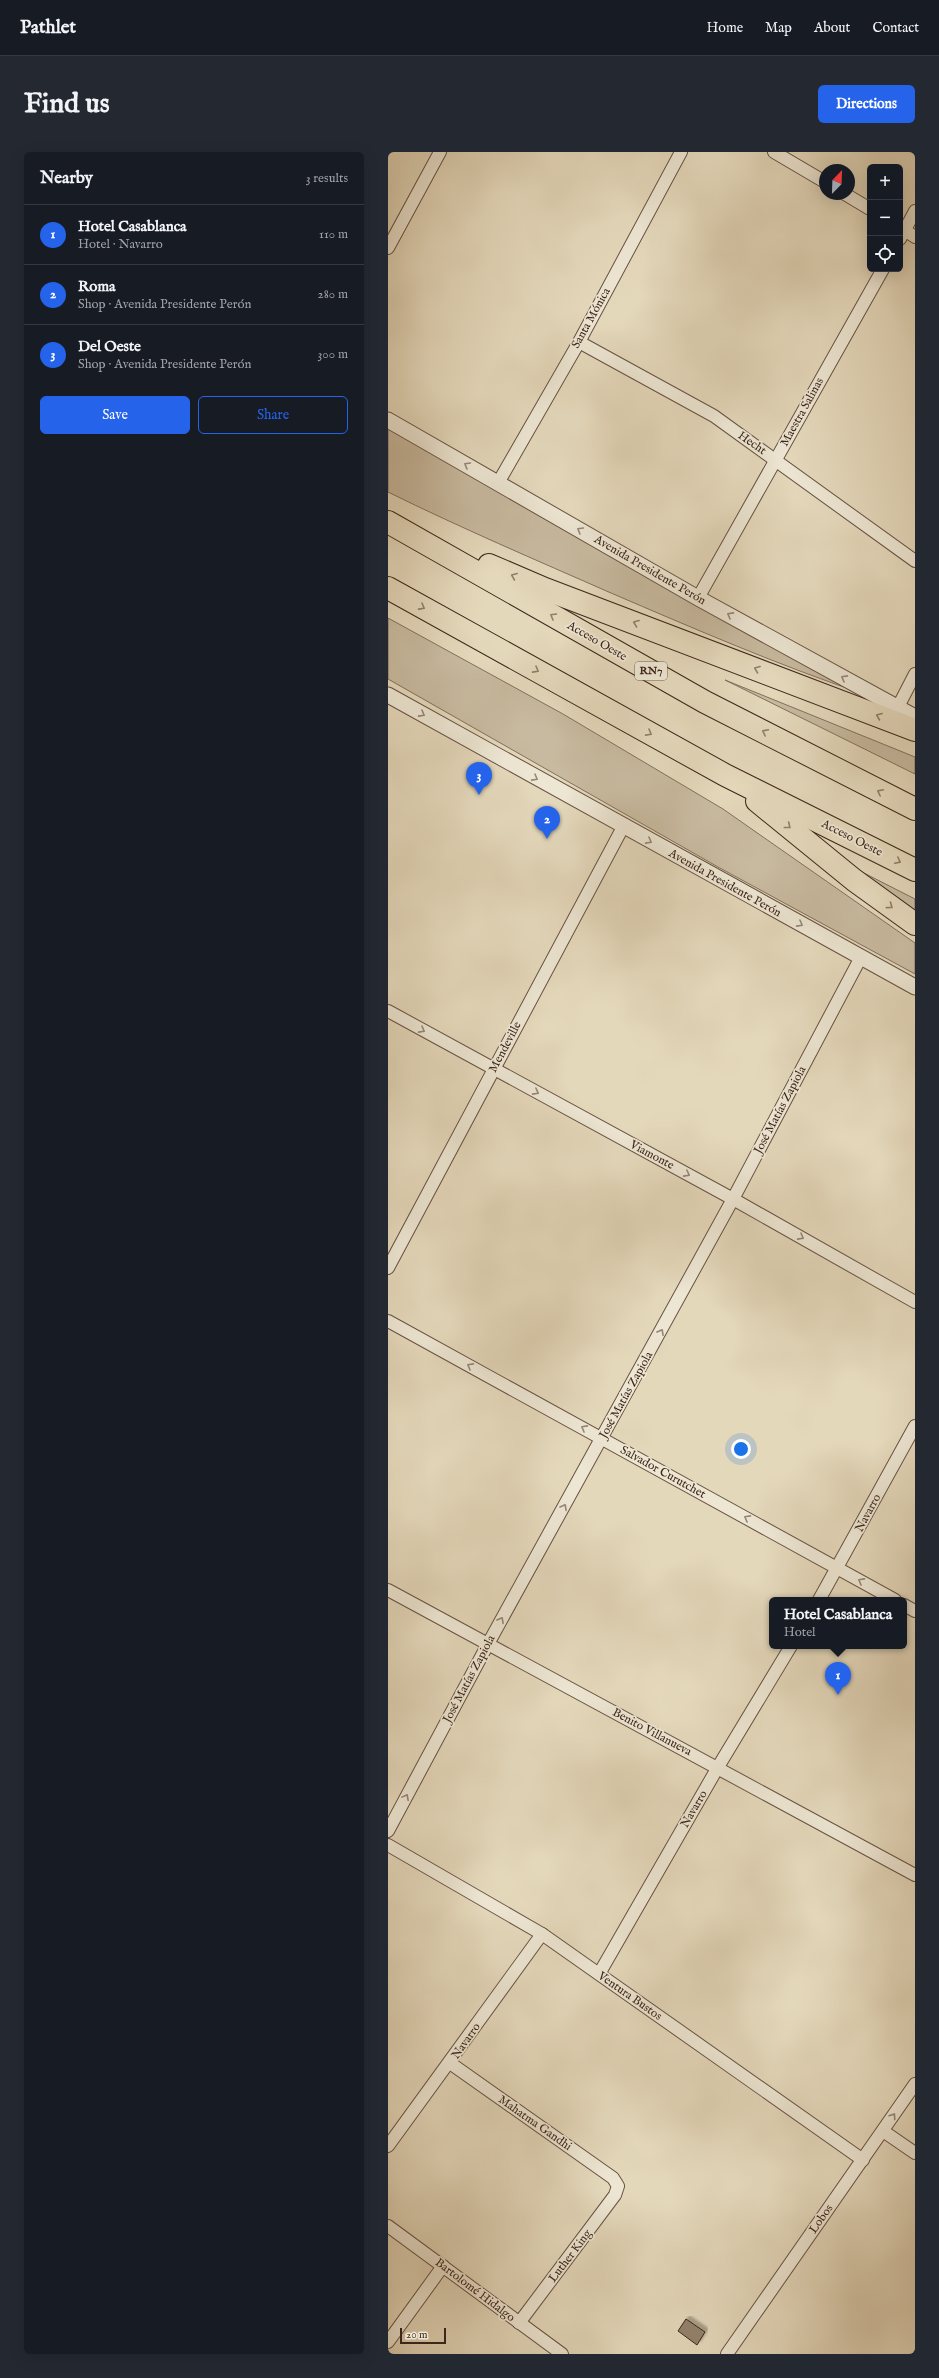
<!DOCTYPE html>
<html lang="en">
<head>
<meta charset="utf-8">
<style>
	:root { --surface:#171b24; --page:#242831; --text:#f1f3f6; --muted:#9ea1a6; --line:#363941; --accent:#2563eb }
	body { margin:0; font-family:"IM FELL English",serif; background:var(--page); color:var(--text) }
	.controls { position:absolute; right:12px; top:12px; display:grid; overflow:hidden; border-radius:6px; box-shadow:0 4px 16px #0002 }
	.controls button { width:36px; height:36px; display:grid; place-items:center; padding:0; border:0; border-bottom:1px solid var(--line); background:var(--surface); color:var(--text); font:20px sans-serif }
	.compass { position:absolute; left:431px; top:12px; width:36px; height:36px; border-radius:50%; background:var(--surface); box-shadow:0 4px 16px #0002; rotate:23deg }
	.scale { position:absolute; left:12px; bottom:10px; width:46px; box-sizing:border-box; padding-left:4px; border:2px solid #3d261b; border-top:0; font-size:11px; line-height:14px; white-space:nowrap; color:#3d261b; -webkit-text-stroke:3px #ede6d3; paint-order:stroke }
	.you { position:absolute; left:353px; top:1297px; width:14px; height:14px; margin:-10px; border:3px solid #fff; border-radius:50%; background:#1a73e8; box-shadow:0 0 0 6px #1a73e833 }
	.badge { display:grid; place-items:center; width:26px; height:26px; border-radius:50%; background:var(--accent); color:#fff; font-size:13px; font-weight:700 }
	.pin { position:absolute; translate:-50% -33px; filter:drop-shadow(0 1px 2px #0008) }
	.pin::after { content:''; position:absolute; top:21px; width:14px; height:12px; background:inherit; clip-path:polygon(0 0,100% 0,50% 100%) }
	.popup { position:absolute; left:381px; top:1445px; width:138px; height:52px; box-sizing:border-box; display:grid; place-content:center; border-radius:6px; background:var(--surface); filter:drop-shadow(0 1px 3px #0005); font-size:13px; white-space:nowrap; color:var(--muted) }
	.popup b { font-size:15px; color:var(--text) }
	.popup::after { content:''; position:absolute; left:50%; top:100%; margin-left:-8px; border:8px solid transparent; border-top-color:var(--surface) }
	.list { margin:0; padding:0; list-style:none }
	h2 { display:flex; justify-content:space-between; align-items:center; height:52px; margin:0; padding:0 16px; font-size:17px }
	h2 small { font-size:13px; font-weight:400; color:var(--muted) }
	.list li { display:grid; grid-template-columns:26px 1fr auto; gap:12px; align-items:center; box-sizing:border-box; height:60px; padding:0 16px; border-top:1px solid var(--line) }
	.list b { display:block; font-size:15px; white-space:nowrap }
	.list p { margin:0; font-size:13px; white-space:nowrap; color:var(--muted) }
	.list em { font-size:13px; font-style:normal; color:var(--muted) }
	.actions { display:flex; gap:8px; padding:12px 16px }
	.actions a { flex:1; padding:9px 0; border:1px solid var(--accent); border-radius:6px; text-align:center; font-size:14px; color:var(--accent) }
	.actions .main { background:var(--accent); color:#fff }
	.icon { flex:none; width:22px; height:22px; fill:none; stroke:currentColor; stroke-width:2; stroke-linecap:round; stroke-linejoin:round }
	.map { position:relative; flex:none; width:527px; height:2202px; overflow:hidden; border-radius:6px }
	header { display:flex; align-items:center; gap:24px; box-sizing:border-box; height:56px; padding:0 20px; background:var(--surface); border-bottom:1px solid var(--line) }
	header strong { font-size:19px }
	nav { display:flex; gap:22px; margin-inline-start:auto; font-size:14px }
	.intro { display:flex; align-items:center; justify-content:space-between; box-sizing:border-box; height:96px; padding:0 24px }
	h1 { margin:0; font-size:28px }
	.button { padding:10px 18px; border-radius:6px; background:var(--accent); color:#fff; font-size:14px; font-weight:700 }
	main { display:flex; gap:24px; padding:0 24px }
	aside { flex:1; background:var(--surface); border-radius:6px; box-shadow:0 4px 16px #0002 }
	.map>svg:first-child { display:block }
</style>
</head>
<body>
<header>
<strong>Pathlet</strong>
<nav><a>Home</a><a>Map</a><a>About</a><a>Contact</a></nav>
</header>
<div class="intro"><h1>Find us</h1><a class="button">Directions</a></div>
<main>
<aside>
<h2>Nearby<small>3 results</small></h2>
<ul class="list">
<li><span class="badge">1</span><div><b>Hotel Casablanca</b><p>Hotel · Navarro</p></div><em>110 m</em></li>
<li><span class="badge">2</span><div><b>Roma</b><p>Shop · Avenida Presidente Perón</p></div><em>280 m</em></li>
<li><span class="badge">3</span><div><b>Del Oeste</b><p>Shop · Avenida Presidente Perón</p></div><em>300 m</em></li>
</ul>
<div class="actions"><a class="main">Save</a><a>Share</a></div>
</aside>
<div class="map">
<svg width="527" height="2202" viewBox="0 0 527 2202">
	<defs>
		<filter id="shadow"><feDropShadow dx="3.5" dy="-3.5" stdDeviation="1" flood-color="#0004"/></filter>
	</defs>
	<rect width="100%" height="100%" fill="#e4d8bb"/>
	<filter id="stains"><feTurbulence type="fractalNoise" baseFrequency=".005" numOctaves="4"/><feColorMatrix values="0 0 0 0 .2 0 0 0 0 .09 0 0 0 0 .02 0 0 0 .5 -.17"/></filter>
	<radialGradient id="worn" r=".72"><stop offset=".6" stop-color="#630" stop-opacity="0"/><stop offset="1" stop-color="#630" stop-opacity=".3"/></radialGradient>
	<!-- green -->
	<g fill="#c8baa0" stroke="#82705e">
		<path d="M0,276l476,266c-86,-29 -169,-65 -253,-101 -75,-33 -150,-65 -223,-101z"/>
		<path d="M0,466l175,96 160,95 192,134v31l-197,-107 -330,-188z"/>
		<path d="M337,528l190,77v17z"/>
		<path d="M470,718l57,29v16z"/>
	</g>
	<!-- building -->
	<path fill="#94836e" stroke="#3d261b" filter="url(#shadow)" d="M298,2167l19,13 -8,13 -19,-14z"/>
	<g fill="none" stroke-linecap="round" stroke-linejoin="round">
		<defs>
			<g id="minor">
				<path d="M386,0l51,30"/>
				<path d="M457,42l25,15"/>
				<path d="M512,75l15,10"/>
				<path d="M512,87l15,-28"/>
				<path d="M0,96l52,-96"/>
				<path d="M191,190l135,74 201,145"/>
				<path d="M110,331l81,-141 102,-190"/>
				<path d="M310,446l185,-329"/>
				<path d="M510,555l17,-33"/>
				<path d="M0,859l345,188 182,103"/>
				<path d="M0,1116l235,-441"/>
				<path d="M0,1169l507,279"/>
				<path d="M0,1438l527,285"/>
				<path d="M431,1448l96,-174"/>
				<path d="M516,1453l11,6"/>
				<path d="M0,1679l100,-187 245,-445 128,-242"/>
				<path d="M0,1693l154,89 321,226"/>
				<path d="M211,1822l119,-207 73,-121"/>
				<path d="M62,1911l163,115 5,8 -3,9 -96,128"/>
				<path d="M495,1979l32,22"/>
				<path d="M0,1994l154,-212"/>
				<path d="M0,2074l174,128"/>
				<path d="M0,2190l55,-76"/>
				<path d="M339,2202l188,-270"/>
			</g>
			<g id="tertiary">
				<path d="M0,268l310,178 217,119"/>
				<path d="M0,543l527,292"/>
			</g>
			<g id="motorway">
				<path d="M0,370l317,180 210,107"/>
				<path d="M101,413l56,24 370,141"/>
				<path d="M0,436l337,187 190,95"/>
				<path d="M369,649l97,79 61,44"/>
			</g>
		</defs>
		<!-- minor casing -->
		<use href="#minor" stroke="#675243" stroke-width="14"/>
		<!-- tertiary casing -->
		<use href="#tertiary" stroke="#675243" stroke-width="17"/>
		<!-- motorway casing -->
		<use href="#motorway" stroke="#3d261b" stroke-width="24"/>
		<!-- minor -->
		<use href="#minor" stroke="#ede6d3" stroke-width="12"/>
		<!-- tertiary -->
		<use href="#tertiary" stroke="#ede6d3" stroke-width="15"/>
		<!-- motorway -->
		<use href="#motorway" stroke="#e4d8bb" stroke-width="22"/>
	</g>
	<!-- one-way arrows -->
	<defs><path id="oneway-chevron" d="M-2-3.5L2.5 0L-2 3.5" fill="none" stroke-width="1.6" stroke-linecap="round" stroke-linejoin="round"/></defs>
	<g stroke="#958677">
		<use href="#oneway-chevron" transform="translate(79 313) rotate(-150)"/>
		<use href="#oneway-chevron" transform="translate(192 378) rotate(-150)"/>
		<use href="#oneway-chevron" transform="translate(342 463) rotate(-151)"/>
		<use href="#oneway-chevron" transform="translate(456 526) rotate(-151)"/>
		<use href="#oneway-chevron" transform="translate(34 562) rotate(29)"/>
		<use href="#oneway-chevron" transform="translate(147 626) rotate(29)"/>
		<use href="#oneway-chevron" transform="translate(261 689) rotate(29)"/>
		<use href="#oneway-chevron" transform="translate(412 772) rotate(29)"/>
		<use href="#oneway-chevron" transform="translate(34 878) rotate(29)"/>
		<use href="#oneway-chevron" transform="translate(148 940) rotate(28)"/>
		<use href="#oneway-chevron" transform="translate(299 1022) rotate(28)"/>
		<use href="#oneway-chevron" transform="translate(413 1085) rotate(29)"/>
		<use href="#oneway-chevron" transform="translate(273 1180) rotate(-61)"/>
		<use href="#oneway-chevron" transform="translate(82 1214) rotate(-151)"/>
		<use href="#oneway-chevron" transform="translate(196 1276) rotate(-151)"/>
		<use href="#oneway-chevron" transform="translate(176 1355) rotate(-61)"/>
		<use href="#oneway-chevron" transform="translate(359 1366) rotate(-151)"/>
		<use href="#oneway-chevron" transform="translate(473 1429) rotate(-151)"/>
		<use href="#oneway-chevron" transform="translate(113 1468) rotate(-61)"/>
		<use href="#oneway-chevron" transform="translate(18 1645) rotate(-62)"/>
		<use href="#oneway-chevron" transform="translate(505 1964) rotate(-56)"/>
	</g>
	<g stroke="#907f6b">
		<use href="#oneway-chevron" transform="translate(126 424) rotate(-157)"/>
		<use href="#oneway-chevron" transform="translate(34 455) rotate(29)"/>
		<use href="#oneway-chevron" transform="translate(165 464) rotate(-150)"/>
		<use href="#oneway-chevron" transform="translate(248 471) rotate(-159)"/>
		<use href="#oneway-chevron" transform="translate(369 517) rotate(-159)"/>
		<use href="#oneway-chevron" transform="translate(148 518) rotate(29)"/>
		<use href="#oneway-chevron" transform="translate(491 564) rotate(-158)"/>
		<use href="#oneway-chevron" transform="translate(377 580) rotate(-153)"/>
		<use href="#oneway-chevron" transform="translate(261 581) rotate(29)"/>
		<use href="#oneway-chevron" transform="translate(492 640) rotate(-153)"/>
		<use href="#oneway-chevron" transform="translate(400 674) rotate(39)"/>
		<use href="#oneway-chevron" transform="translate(510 709) rotate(27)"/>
		<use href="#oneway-chevron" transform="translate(502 754) rotate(36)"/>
	</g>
	<g text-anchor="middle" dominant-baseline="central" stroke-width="3.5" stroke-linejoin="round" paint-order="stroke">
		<!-- shield labels -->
		<rect fill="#ede6d3" stroke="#726052" stroke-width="1" x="247" y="510" width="32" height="18" rx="3"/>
		<g font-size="11" font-weight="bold" fill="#3d261b">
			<text x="263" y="519">RN7</text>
		</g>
		<!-- street labels -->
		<g font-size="12" fill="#3d261b" stroke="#ede6d3">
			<text transform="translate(203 166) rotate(-61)">Santa Mónica</text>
			<text transform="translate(414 260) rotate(-61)">Maestra Salinas</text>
			<text transform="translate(364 291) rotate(35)">Hecht</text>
			<text transform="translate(262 418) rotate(30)">Avenida Presidente Perón</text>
			<text transform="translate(209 489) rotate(30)">Acceso Oeste</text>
			<text transform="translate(464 686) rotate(27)">Acceso Oeste</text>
			<text transform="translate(337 731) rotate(29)">Avenida Presidente Perón</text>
			<text transform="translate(117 895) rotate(-62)">Mendeville</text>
			<text transform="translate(392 958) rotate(-62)">José Matías Zapiola</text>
			<text transform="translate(264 1003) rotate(28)">Viamonte</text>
			<text transform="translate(238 1243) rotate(-61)">José Matías Zapiola</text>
			<text transform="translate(275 1320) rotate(29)">Salvador Curutchet</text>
			<text transform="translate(480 1361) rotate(-62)">Navarro</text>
			<text transform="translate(81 1527) rotate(-62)">José Matías Zapiola</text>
			<text transform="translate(264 1580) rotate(28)">Benito Villanueva</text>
			<text transform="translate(306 1657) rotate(-60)">Navarro</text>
			<text transform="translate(242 1844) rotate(35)">Ventura Bustos</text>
			<text transform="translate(78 1889) rotate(-55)">Navarro</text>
			<text transform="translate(147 1971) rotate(35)">Mahatma Gandhi</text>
			<text transform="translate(433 2067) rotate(-55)">Lobos</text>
			<text transform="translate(182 2104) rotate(-53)">Luther King</text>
			<text transform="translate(87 2138) rotate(37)">Bartolomé Hidalgo</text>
		</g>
	</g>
	<rect width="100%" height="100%" filter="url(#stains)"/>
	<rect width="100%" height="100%" fill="url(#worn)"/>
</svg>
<div class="controls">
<button>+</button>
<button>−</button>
<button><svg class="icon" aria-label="locate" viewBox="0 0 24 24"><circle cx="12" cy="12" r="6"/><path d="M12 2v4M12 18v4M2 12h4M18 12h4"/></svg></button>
</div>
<svg class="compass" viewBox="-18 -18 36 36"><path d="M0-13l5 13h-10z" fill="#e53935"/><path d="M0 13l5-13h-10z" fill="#9ea1a6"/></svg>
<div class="scale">20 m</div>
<div class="you"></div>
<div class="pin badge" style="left:450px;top:1543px">1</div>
<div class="popup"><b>Hotel Casablanca</b>Hotel</div>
<div class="pin badge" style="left:159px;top:687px">2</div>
<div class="pin badge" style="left:91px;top:643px">3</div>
</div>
</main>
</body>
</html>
